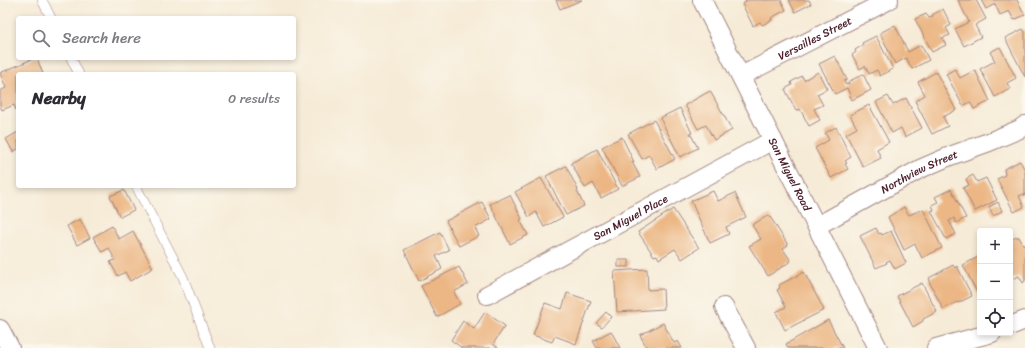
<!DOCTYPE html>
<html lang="en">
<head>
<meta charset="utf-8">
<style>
	:root { --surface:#fff; --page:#f2f2f3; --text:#2b2b33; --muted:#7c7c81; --line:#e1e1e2 }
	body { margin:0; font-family:Sriracha,sans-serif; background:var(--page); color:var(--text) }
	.controls { position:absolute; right:12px; bottom:12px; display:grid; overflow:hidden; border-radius:4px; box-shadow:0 2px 6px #0003 }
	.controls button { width:36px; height:36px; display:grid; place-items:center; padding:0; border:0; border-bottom:1px solid var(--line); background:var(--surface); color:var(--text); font:20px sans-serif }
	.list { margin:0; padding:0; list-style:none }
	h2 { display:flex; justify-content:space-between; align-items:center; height:52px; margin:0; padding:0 16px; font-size:17px }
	h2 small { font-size:13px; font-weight:400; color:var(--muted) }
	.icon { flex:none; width:22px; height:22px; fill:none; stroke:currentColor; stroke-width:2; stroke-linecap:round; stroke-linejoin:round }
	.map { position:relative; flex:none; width:1025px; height:348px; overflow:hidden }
	.search { position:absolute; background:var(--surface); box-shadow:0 2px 6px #0003; left:16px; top:16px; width:280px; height:44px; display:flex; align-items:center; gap:10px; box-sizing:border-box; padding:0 14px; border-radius:4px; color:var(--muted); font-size:15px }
	.panel { position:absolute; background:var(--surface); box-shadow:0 2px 6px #0003; left:16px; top:72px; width:280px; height:116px; border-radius:4px }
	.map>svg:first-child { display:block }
</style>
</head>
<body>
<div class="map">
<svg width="1025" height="348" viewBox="0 0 1025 348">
	<rect width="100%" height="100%" fill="#fbf7ec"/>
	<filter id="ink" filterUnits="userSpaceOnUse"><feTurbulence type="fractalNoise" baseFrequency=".025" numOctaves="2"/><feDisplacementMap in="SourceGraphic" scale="8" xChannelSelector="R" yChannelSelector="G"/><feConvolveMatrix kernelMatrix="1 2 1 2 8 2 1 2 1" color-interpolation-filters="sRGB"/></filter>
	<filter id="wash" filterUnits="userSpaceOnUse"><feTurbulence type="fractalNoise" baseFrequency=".012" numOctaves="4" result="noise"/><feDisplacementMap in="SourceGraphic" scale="16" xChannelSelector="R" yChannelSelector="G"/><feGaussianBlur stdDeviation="0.9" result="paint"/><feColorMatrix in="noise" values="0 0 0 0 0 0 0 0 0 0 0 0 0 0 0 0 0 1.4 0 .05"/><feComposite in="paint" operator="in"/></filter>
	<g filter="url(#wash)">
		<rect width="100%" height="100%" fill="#f6ebd7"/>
		<g id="blocks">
			<!-- building -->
			<g fill="#ecb785">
				<path d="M556,0h26l-22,9z"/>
				<path d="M745,0h36l5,10 -15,8 1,2 -10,5 -2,-3 -7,4 -11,-22 4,-2z"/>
				<path d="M789,0h20l2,4 -16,8z"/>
				<path d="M958,0h18l10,19 -11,6 6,12 -17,9 -9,-17 14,-7z"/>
				<path d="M981,0h36l8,15 -11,5 -5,-9 -9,4 -5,-11 -9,5z"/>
				<path d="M943,9l8,16 -5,3 4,7 -8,3 4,7 -14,7 -17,-33 11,-5 3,4 4,-2 -1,-1z"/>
				<path d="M895,25l13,27 13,-7 8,15 -17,9 -6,-11 -11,6 -15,-31z"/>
				<path d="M1023,29l2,3v45l-20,-39z"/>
				<path d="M876,36l17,33 -13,7 -3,-6 -8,4 -4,-8 -5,3 -8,-14 4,-3 -1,-2 8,-5 -1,-2z"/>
				<path d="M1000,47l16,31 -9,5 3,6 -15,8 -15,-28 15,-8 -5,-9z"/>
				<path d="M835,56l12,24 -3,1 2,4 3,-1 -1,-2 15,-8 8,16 -19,10 -5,-12 -12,6 -16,-30z"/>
				<path d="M35,58h2l6,16h-25v35l-2,1 -2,-5 -12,5 -2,-4v-15l6,-3 -6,-15z"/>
				<path d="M955,69l5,9 15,-8 15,31 -16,8 -4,-7 -7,4 -17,-32z"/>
				<path d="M818,72l9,17 -10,5 6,11 -9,4 6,11 -11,6 -9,-17 -4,2 -11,-22 7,-4 -1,-3 11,-6 2,4z"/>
				<path d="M936,72l20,38 -13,7 5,9 -16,8 -17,-33 10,-6 -7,-13z"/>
				<path d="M710,91l22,39 -18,10 -8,-15 -8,4 -13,-24z"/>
				<path d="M888,96l5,9 13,-7 16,30 -17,9 -4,-9 -9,5 -16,-31z"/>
				<path d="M869,105l20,37 -12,7 4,9 -18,9 -17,-33 11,-6 -7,-13z"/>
				<path d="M680,108l12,25h-2l8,15 -18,9 -20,-39z"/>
				<path d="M654,120l21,39 -18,10 -8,-14 -7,4 -14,-25z"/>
				<path d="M836,127l15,30 -6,4 2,2 -2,1 3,5 -17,9 -16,-30 14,-8 -4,-7z"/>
				<path d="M18,132v17l-5,3 -7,-13z"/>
				<path d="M622,137l12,25h-2l8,15 -18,9 -20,-39z"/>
				<path d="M597,149l21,40 -17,9 -8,-15 -8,5 -14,-25z"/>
				<path d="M1020,161l5,9v26l-1,-2 -5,2 5,11 -10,5 -17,-33 8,-4 -1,-6z"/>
				<path d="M566,166l12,24 -1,1 7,15 -18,9 -20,-39z"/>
				<path d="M973,175l4,7 9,-4 11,22 -22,11 -12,-23 6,-3 -3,-6z"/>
				<path d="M541,178l22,39 -19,10 -8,-15 -7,5 -14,-25z"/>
				<path d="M951,189l15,29 -10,5 -2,-5 -5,3 7,13 -10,5 -15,-28 3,-1 -2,-5 6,-3 -3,-5z"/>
				<path d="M124,190l10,20 -14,7 -10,-21z"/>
				<path d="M713,191l5,10 17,-8 11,24 -20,10 3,7 -19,9 -19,-42z"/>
				<path d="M510,195l12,24 -2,1 8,15 -18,9 -20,-40z"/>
				<path d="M482,202l9,17 -16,9 4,8 -20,10 -13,-25z"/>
				<path d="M998,202l4,9 -9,5 -4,-9z"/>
				<path d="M904,207l5,8 14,-6 19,39 -20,10 -7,-14 -11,6 -16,-33z"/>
				<path d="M673,209l26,39 -17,11 -7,-10 -16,10 -2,-4 -3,1 -16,-24z"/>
				<path d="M769,215l19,30 -5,4 8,12 -23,15 -19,-30 12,-7 -9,-14z"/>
				<path d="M80,219l10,19 -13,7 -10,-19z"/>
				<path d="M112,226l7,13 14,-8 20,37 -23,13 -5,-9 -7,4 -8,-14 5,-2 -6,-12 -7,4 -9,-15z"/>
				<path d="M876,228l3,6 2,-1 1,2 9,-4 15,32 -11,6 -5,-9 -4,2 1,1 -11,5 -16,-32z"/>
				<path d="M440,232l9,18 -13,6 6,13 -23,12 -15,-31z"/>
				<path d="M1016,237h3l6,11v33l-2,2 -4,-7 -7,3 -2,-4v-34z"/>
				<path d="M980,256v42l-17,-33z"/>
				<rect x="618" y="260" width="11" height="7"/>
				<path d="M953,265l2,3 2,-2 15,30 -14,7 -1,-1 -14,7 -14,-28 1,-1 -1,-2z"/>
				<path d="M459,267l9,17 -14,8 6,12 -23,13 -16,-31z"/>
				<path d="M647,269l1,21 15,-1 1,20 -47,3 -3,-41z"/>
				<path d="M804,272l20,38 -39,20 -9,-18 10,-5 -9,-17 3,-2 -1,-3z"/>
				<path d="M922,283l15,29 -14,7v2l-10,6 -16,-31z"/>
				<path d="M567,293l24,8 -15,43 -21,-8 -3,6 -19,-7 12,-32 17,6z"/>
				<path d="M485,312l20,14 -12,18 6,4h-37l-11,-8 12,-19 11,8z"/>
				<path d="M606,312l5,5 -9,10 -6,-4z"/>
				<path d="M828,320l15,28h-55l-2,-4z"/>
				<path d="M663,323l11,20 4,-2 4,7h-35l-7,-13z"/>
				<path d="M611,331l9,17h-23l-4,-7z"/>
			</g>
		</g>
	</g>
	<g filter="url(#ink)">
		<use href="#blocks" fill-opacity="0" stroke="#a08581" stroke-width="1"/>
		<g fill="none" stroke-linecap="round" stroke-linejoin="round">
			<defs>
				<g id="lane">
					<path d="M42,0l9,18"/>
					<path d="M71,58l8,16"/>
					<path d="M136,186l47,91 27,71"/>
				</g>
				<g id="street">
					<path id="s1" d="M702,0l176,348"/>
					<path id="s2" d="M741,76l148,-76"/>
					<path id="s3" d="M817,226l103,-57 30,-13 39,-14 31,-13 5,-4"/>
					<path id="s4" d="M487,295l286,-155"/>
					<path d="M724,307l22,41"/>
					<path d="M1010,326l15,-6"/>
					<path d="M0,329l10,19"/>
					<path d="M936,348l56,-15"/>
				</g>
			</defs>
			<!-- lane casing -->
			<use href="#lane" stroke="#a08581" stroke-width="10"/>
			<!-- street casing -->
			<use href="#street" stroke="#a08581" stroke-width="20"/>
			<!-- lane -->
			<use href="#lane" stroke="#fff" stroke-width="9"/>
			<!-- street -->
			<use href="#street" stroke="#fff" stroke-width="18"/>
		</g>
	</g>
	<g text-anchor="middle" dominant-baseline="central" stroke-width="3" stroke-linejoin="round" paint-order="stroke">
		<!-- street labels -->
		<g font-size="11" fill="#4a1f2b" stroke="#fbf7ec">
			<text stroke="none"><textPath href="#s2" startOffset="83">Versailles Street</textPath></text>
			<text stroke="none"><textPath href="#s3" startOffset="116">Northview Street</textPath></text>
			<text stroke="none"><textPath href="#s1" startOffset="195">San Miguel Road</textPath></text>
			<text stroke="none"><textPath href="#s4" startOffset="163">San Miguel Place</textPath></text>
		</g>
	</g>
</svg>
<div class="controls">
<button>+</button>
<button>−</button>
<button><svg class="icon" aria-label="locate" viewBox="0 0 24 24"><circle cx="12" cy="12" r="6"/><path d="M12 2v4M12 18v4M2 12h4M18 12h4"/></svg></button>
</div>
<div class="search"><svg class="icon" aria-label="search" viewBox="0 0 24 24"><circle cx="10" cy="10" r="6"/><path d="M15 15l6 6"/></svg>Search here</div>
<section class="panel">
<h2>Nearby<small>0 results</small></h2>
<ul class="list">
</ul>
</section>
</div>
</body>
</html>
